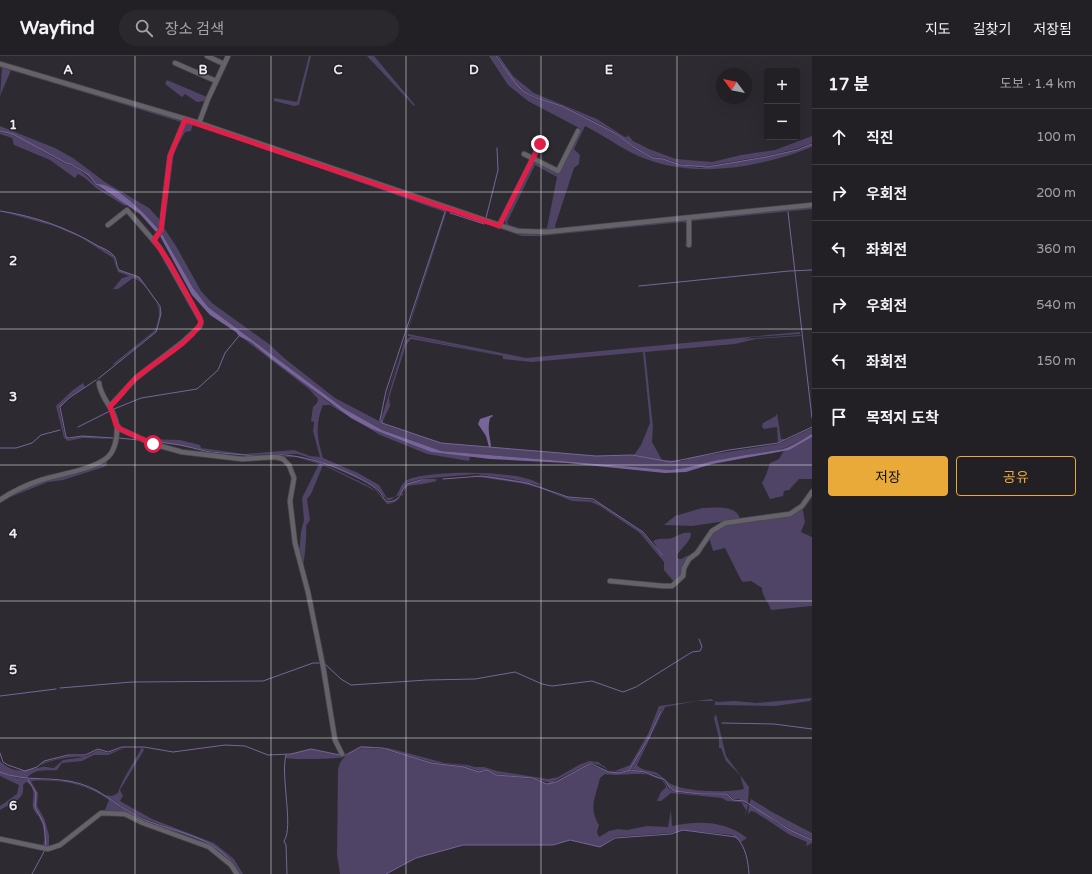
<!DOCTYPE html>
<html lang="ko">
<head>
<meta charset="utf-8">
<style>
	:root { --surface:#222025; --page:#2a282d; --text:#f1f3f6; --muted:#a2a3a7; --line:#3f3e42; --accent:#eaaa39 }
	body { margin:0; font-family:"Varela Round","Noto Sans KR",sans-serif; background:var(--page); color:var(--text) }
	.controls { position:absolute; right:12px; top:12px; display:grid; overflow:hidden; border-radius:4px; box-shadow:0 4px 16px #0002 }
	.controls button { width:36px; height:36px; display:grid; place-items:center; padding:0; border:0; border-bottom:1px solid var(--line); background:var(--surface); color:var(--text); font:20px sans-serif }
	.compass { position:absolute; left:716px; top:12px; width:36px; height:36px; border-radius:50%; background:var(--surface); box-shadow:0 4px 16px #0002; rotate:302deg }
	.stop { position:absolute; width:12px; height:12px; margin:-9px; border:3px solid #e11d48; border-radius:50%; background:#fff }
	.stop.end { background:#e11d48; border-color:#fff; box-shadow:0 1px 4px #0008 }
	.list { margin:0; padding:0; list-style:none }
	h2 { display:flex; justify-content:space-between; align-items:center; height:52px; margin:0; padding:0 16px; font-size:17px }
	h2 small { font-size:13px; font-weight:400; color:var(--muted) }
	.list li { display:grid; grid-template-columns:26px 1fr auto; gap:12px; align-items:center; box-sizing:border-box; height:56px; padding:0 16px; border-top:1px solid var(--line) }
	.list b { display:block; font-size:15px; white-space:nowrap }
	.list em { font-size:13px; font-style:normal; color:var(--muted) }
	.actions { display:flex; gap:8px; padding:12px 16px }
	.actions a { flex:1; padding:9px 0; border:1px solid var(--accent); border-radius:4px; text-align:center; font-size:14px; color:var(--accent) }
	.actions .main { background:var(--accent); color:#111 }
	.icon { flex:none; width:22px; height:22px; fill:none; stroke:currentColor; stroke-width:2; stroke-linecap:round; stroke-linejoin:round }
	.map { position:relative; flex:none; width:812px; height:818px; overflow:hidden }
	header { display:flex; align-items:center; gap:24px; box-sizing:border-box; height:56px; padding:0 20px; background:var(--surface); border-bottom:1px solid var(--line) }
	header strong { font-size:19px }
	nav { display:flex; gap:22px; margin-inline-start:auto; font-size:14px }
	.search { width:280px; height:36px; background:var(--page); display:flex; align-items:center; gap:10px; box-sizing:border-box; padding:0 14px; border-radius:22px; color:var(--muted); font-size:15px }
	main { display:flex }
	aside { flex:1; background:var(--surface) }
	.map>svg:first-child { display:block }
</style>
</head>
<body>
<header>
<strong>Wayfind</strong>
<div class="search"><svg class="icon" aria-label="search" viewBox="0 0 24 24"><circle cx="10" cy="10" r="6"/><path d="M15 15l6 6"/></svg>장소 검색</div>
<nav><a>지도</a><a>길찾기</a><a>저장됨</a></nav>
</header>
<main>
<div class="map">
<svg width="812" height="818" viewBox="0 0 812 818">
	<rect width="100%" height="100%" fill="#2d2b31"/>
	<!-- green -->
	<g fill="#4f4366" fill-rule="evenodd">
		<path d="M309,0h2l-12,49 -5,1 -20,-5v-3l23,4z"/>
		<path d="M367,0h7l41,49 -1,1z"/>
		<path d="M489,0h6l21,28 7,7 13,8 26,7 55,28 16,14 20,10 10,1 17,6 21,3 65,-11 31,-7 15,-6v3c-55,22 -127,34 -182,5 -15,-8 -29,-18 -45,-26l-11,23 6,6 -1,9 -5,4 -19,58 1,3 -26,2 -24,-4 -1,-7 27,-57 2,-2 25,12 22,-44 -53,-28 -20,-16zM535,109l22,12 -10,51 -20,2 -18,-5 -2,-3z"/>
		<path d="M497,0h2l14,20 21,17 63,26 28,18h2l1,-2 5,6 16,8 27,10 36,3 29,-7 34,-5 37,-14v7l-16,6 -30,7 -65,11 -21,-3 -17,-6 -10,-1 -20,-10 -16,-14 -55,-28 -25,-7 -14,-8 -7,-6z"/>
		<path d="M0,10l181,54v7l-12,27 -9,71 -2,8 1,-3c-12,-15 -42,-46 -63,-46 -6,-6 -19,-21 -28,-20 -11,-6 -22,-12 -34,-17 -12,-6 -21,-13 -34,-16v-5l55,22 18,10 32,24 44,26 11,12 7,-59 4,-15 10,-21v-3l-170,-52 -11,26 2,-28z"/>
		<path d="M167,24l40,17 -2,4 -8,1 -12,-8 -3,3 -17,-13z"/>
		<path d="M186,66l13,3 248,85 -40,124c0,7 -5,13 -7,20 -7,22 -15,43 -19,66l22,-73 4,-8 4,-2 114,23 168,-15 -168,15 -117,-24v-2l118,24 274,-26v2l-47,3 -9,2 57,-4v1l-45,3 -21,5 -90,8 8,75 -1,15 10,18h-3l23,1 13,-4 83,-13 34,-16v6c-10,5 -23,14 -34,16 -17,3 -36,5 -54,9 -19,4 -35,10 -54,11l-229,-19 -59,-21 -39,-22 -135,-101 -15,-19 -31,-54 10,-81zM193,68l252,88 -66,209 -44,-23 -51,-40 -15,-14 -57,-41 -11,-12 -25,-45 -12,-18 10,-76 11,-20 6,-1zM411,283l92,17v3l28,3 112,-10 7,71 -9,22 -7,10 25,5 -27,-5 -36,1 -155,-13 -59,-20 8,-17 -1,-8 17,-53z"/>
		<path d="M0,76l13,3 55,30c9,-1 23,16 30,21 9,7 20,12 30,18l-3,2 -29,-18 -11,-10 -7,-4 -3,4 -25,-18 -36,-15 -2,-7 -12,-4z"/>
		<path d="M812,150v3l-120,12v24h-2v-26z"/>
		<path d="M0,155c40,6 80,21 113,44l5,15 21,7 20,30 2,7 -6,18 -41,33 -1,-1 41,-33c3,-5 5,-12 5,-19 0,-9 -17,-33 -26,-34l-15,11h-5l9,-11 7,-2 -11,-4 -5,-14 -31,-20 -28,-12z"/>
		<path d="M687,164l1,26h-3l2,-6 -1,-17 -3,-1 -144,14h-17l-38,-13 36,10 12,1z"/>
		<path d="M240,280l11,6 80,62 41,25 59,23 39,4 -1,5 -42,-7 -37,-15 -10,-4 -50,-30h-7c-8,19 -6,35 0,53l35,15 21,12 8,13 8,-1c5,-5 5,-13 12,-17 20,-10 120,-11 135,6l-30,-7 -35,-5 -56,5 -15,4 -5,11 -13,7 -10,-12 -12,-7 -45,-20 -23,-8 -56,1 -32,-4 -65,-12 35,1 20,5 1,3 43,6 50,-4 16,6 10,1 -7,-26 1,-9 -3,-1 2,-14 4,-4 1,-4 -9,-10z"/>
		<path d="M83,327l2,4 -16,10 -10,11 6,29 4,2 14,-3 32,3 -33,-1 -14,3 -4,-3 -8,-32 17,-16z"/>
		<path d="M777,357l4,26h4l-7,4 -1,-16 -13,2 -2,-2 1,-4 13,-7z"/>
		<path d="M812,381v42h-13l-10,11 -5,1 -1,5 -13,3 -8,-16 4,-8 4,-12 9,-4 4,-7z"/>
		<path d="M200,395l42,6 55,-1 24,7 44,21 12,7 10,12 5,-1 11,-7c1,-3 1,-8 3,-10 6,-6 22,-4 30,-4 -3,2 -22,4 -28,5 -7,7 -7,17 -21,18l-11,-13 -53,-26 -12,29 -4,5 3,21 -4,6c1,6 -1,32 -3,40l-4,-12 2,-22 3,-12 -2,-22 17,-34 -23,-7 -49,1 -47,-5z"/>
		<path d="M107,402v7l-3,2 -41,13 -15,2 -45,18 38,-19 39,-11z"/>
		<path d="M471,420c22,-1 49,4 70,11 9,3 17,8 26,10 10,3 20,1 30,5l45,30 19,23 -8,-14c7,-4 11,-1 19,-3 6,-2 12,-7 19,-5 0,9 -10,15 -14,22l1,4c5,1 8,-5 14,-4l-8,8 -2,12 -8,7 -10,-12v-8l-24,-29 -40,-27 -9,-4 -19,-1 -32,-13 -20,-5z"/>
		<path d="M802,450l3,16 -4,10 11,5v69l-41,4c-2,-8 -9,-13 -9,-22l-11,-7 -8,1 -2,-2 -16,-32 -12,3 -4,-14 14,-12 67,-11z"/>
		<path d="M702,452c11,0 35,-4 38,11l-48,7 -28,-1 11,-9z"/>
		<path d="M812,642l-2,3 -35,5 -60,-1v-4l3,1 16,-1 23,2z"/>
		<path d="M711,643l3,2h-17l-32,6 -28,58c5,6 13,5 20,8 5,3 8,7 12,10 15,9 58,10 75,6l-4,-14 -14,-14 -5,-13h-2v-10l-5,-20 2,-4 10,42 23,31 -1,17 -9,-5h-6l-6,-6 -25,1 -28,-3 -5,-4 -4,-7 -9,-5 -25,-6 19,-31 12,-27 -1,-2 -12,29 -19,31c-21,9 -26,-7 -41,-6l-38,20 -19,-5 -36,-4 -9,-4 -8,1 -15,-5 -33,-4 -49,-14 -21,-1 -18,8 18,-9 27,2 57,15 23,2 7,2h9l13,4 51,8 10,-2 21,-12 10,-4 9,1 11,8 6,1 15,-6 18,-31 11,-28z"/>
		<path d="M127,691l-19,8h-14l-12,6 -20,2 -5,7c-11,1 -22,-2 -30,8l-10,-1 -17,-5v-11c14,14 26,9 42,6 5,-1 8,1 12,1l9,-8 21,-3c-13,-1 -35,3 -47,10l7,-5 24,-6h18l12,-6 10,3z"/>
		<path d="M142,691l2,3 -24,40 3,6 -3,5 32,18 62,24 20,16 9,15h-3l-16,-20 -12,-9 -79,-31 -28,-19 7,1 6,-3c5,-16 16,-30 24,-46z"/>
		<path d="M362,692l20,1 49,14 33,4 15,5 8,-1 9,4 36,4 15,5 9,-2 33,-18 20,8 10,1 11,-3 14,3 20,8 4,7 6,4 27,3 26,-1 6,6h6l9,5 -3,12 1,-7 -5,-8 -14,-1 -5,-3 -51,-5 -10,8h-4l4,-9 5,-5c-7,-21 -45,-9 -61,-13l-5,4c-4,19 -12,29 -1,47l-2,7 2,5 10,-6 9,-2 9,1 20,-4 21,1 3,-17 1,16c25,-6 55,-5 75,12l-6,4 -9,-7 -49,-5 -12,3 -56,4 -15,10 -30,-7 -17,5h-90l-47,13 -30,16h-46l-3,-19 1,-85c2,-13 12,-18 24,-22z"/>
		<path d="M311,693l32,7v1c-3,2 -52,3 -57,1v-3z"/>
		<path d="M0,716l17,6 52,3 28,9 36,25 79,30 12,9 15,20 -21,-21 -88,-37 -26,-4 5,-12c-23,-17 -51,-21 -78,-19l7,12 -1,13 7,12 5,17v12h4h-11c5,-8 2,-21 -3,-30 -1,-2 -4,-4 -5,-7 -4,-8 5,-23 -8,-28l-3,3c2,16 -12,18 -23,25v-4l17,-12 2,-9 -19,-9z"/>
		<path d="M751,743l21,13 40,21v6l-22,-10 -41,-25z"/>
		<path d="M749,749l11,5 17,13 35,17v3l-6,3 1,-4 -17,-7 -35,-23 -4,-1 -3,3z"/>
	</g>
	<!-- water -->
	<g fill="#776599">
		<path d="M96,128c21,-1 50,31 63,46l-2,3 -17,-19z"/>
		<path d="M162,178l31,54 15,19 135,101 39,22 59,21 229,19c19,-1 35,-8 54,-11 18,-4 37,-6 54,-9 12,-1 24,-11 34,-16v3l-23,13 -77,14 -26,8 -21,1 -98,-10 -77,-4 -59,-7 -59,-23 -21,-11 -78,-58 -22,-18 -12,-6 -3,-4 -26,-17 -18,-20 -32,-59z"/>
		<path d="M492,359l1,1 -3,2c-3,12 0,18 1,29h-2l-3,-11 -8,-12 2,-5z"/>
	</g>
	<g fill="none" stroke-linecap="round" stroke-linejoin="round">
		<!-- stream -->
		<g stroke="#776599" stroke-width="1">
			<path d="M496,0l20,28 7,7 13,7 26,8 55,28 16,13 20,11 10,1 17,6 27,2 59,-10 31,-7 15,-6"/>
			<path d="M0,75l13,3 55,30h3l18,11 8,10"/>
			<path d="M0,155c35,5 68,17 98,35 5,2 12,5 16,10 3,4 2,10 5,14l20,7 21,29 1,8 -5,18 -58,47"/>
			<path d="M788,156l24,206"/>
			<path d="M450,157l34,11"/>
			<path d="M486,162l12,-48 -1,-22"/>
			<path d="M639,230l150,-15 23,-1"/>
			<path d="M96,324l-27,18 -9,9 6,30 3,1 13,-2 31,2"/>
			<path d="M114,353l27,-11 56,-9 21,-19 7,-17 14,-17"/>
			<path d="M380,364l6,-29 59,-179"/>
			<path d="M382,365v2l3,1 56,19 155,13 36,-1 39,7 58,-12 49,-7 34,-16"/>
			<path d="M78,371l32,-16"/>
			<path d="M118,382l21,2"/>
			<path d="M152,385l28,4 30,7 46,4"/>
			<path d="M0,392h16l16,-5 9,-8 19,-5"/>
			<path d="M271,399c31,-3 82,16 107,35 4,3 5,9 9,12 15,-1 13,-11 20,-18l14,-4h15"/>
			<path d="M443,423l39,-3 45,7 41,14 25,2 50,33 19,23"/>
			<path d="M324,607l17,16 10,6 76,-5 48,-1 40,-7 27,12 10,2 40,-5 31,11 13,-5 56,-35 8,-1 2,-4 -3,-8"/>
			<path d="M60,632l72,-6 131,-1 50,-18h7"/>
			<path d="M0,640l56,-7"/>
			<path d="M722,667l52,1 38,5"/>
			<path d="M0,697l3,9 5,3 17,6 12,-4 7,-6 24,-6h17l13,-6 10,3 14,-5h22l29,5 52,-7 20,1 23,9 23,-1 20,-5 29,6"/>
			<path d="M286,699c-6,20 8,72 -2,86l2,4 1,29"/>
			<path d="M344,700l17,-9 21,1 49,15 33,4 15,5 8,-2 9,5 36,3 15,6 9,-2 33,-18h3l17,8 10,1 11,-3 14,2 21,8 4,7 5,4 27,3h26l6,6 11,1 46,29 22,10"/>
			<path d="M630,713l19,-31 12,-27"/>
			<path d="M0,716c26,11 54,3 81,12 20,6 34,20 52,30 31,18 77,18 99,49"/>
			<path d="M28,724l8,13 -1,14 9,17 2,22"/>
			<path d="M32,818l13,-24"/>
			<path d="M386,818l30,-16 47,-13h90l17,-5 30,7 15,-9 56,-4 12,-4 53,7c10,10 12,24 13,37"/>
		</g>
		<defs>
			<g id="minor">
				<path d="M207,0l17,8"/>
				<path d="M175,7l41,18"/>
				<path d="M0,8l199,59 318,108 29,1 266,-27"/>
				<path d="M199,67l9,-24 20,-43"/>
				<path d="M524,98l34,17 20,-40"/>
				<path d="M108,169l19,-15 33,38 41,73 -1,5 -16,15 -48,37 -26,28"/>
				<path d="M499,170l41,-82"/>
				<path d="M154,184l7,-10 9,-74 15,-36"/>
				<path d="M689,189v-27"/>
				<path d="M117,369l3,4 33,15 29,8 60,7 34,-2 7,2 6,6 5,13 -4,23 5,42 13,49 15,74 12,74 7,14"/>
				<path d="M0,444c13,-9 26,-15 41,-20 19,-6 52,-10 67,-23 7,-7 9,-19 9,-29 -1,-19 -17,-30 -18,-45"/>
				<path d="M610,525l53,5h9l11,-10 1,-8 5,-9 8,-6 15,-22 13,-8 65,-9 12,-8 10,-14"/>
				<path d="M0,783l48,10 12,-4 41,-32 24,1 18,9 66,24 22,18 6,9"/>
			</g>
		</defs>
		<!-- minor casing -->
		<use href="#minor" stroke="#49474d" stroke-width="6"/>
		<!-- minor -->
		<use href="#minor" stroke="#65626a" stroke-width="4.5"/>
	</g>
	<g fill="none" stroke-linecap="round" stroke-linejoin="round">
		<!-- route -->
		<path stroke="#e11d48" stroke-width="5" d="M153,388l-33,-15 -4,-4 -6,-19c10,-8 16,-19 25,-27 21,-19 51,-32 66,-56l-1,-5 -31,-56 -15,-22 7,-10 9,-74 15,-36 314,106 41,-82"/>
	</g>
	<!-- grid -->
	<path fill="none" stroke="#edecf0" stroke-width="1" stroke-opacity="0.55" d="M135,0v818M271,0v818M406,0v818M541,0v818M677,0v818M0,136h812M0,273h812M0,409h812M0,545h812M0,682h812"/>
	<g font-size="13" text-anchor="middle" font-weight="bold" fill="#edecf0" stroke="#232127" stroke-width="3" stroke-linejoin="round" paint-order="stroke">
		<text x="68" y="18">A</text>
		<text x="203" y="18">B</text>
		<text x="338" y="18">C</text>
		<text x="474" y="18">D</text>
		<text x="609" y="18">E</text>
		<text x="13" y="73">1</text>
		<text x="13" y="209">2</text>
		<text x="13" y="345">3</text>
		<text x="13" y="482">4</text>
		<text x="13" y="618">5</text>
		<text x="13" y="754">6</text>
	</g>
</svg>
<div class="controls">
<button>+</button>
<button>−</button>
</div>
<svg class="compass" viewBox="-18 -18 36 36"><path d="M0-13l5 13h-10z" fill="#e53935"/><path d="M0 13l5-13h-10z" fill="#a2a3a7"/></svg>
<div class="stop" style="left:153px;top:388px"></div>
<div class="stop end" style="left:540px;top:88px"></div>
</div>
<aside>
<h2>17 분<small>도보 · 1.4 km</small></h2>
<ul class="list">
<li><svg class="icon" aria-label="ahead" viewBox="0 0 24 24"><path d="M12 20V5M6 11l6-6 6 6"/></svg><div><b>직진</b></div><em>100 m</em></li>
<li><svg class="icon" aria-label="right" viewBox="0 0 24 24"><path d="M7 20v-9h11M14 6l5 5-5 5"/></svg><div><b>우회전</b></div><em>200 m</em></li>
<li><svg class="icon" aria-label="left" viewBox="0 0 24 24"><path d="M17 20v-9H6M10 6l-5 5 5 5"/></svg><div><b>좌회전</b></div><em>360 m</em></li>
<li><svg class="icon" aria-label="right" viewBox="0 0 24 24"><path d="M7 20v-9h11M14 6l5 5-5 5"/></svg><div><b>우회전</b></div><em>540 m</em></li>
<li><svg class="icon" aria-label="left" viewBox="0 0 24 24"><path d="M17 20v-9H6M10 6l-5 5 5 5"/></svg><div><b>좌회전</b></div><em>150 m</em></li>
<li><svg class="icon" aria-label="arrive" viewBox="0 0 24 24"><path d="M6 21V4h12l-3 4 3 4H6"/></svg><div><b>목적지 도착</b></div></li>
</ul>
<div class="actions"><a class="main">저장</a><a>공유</a></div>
</aside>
</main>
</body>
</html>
